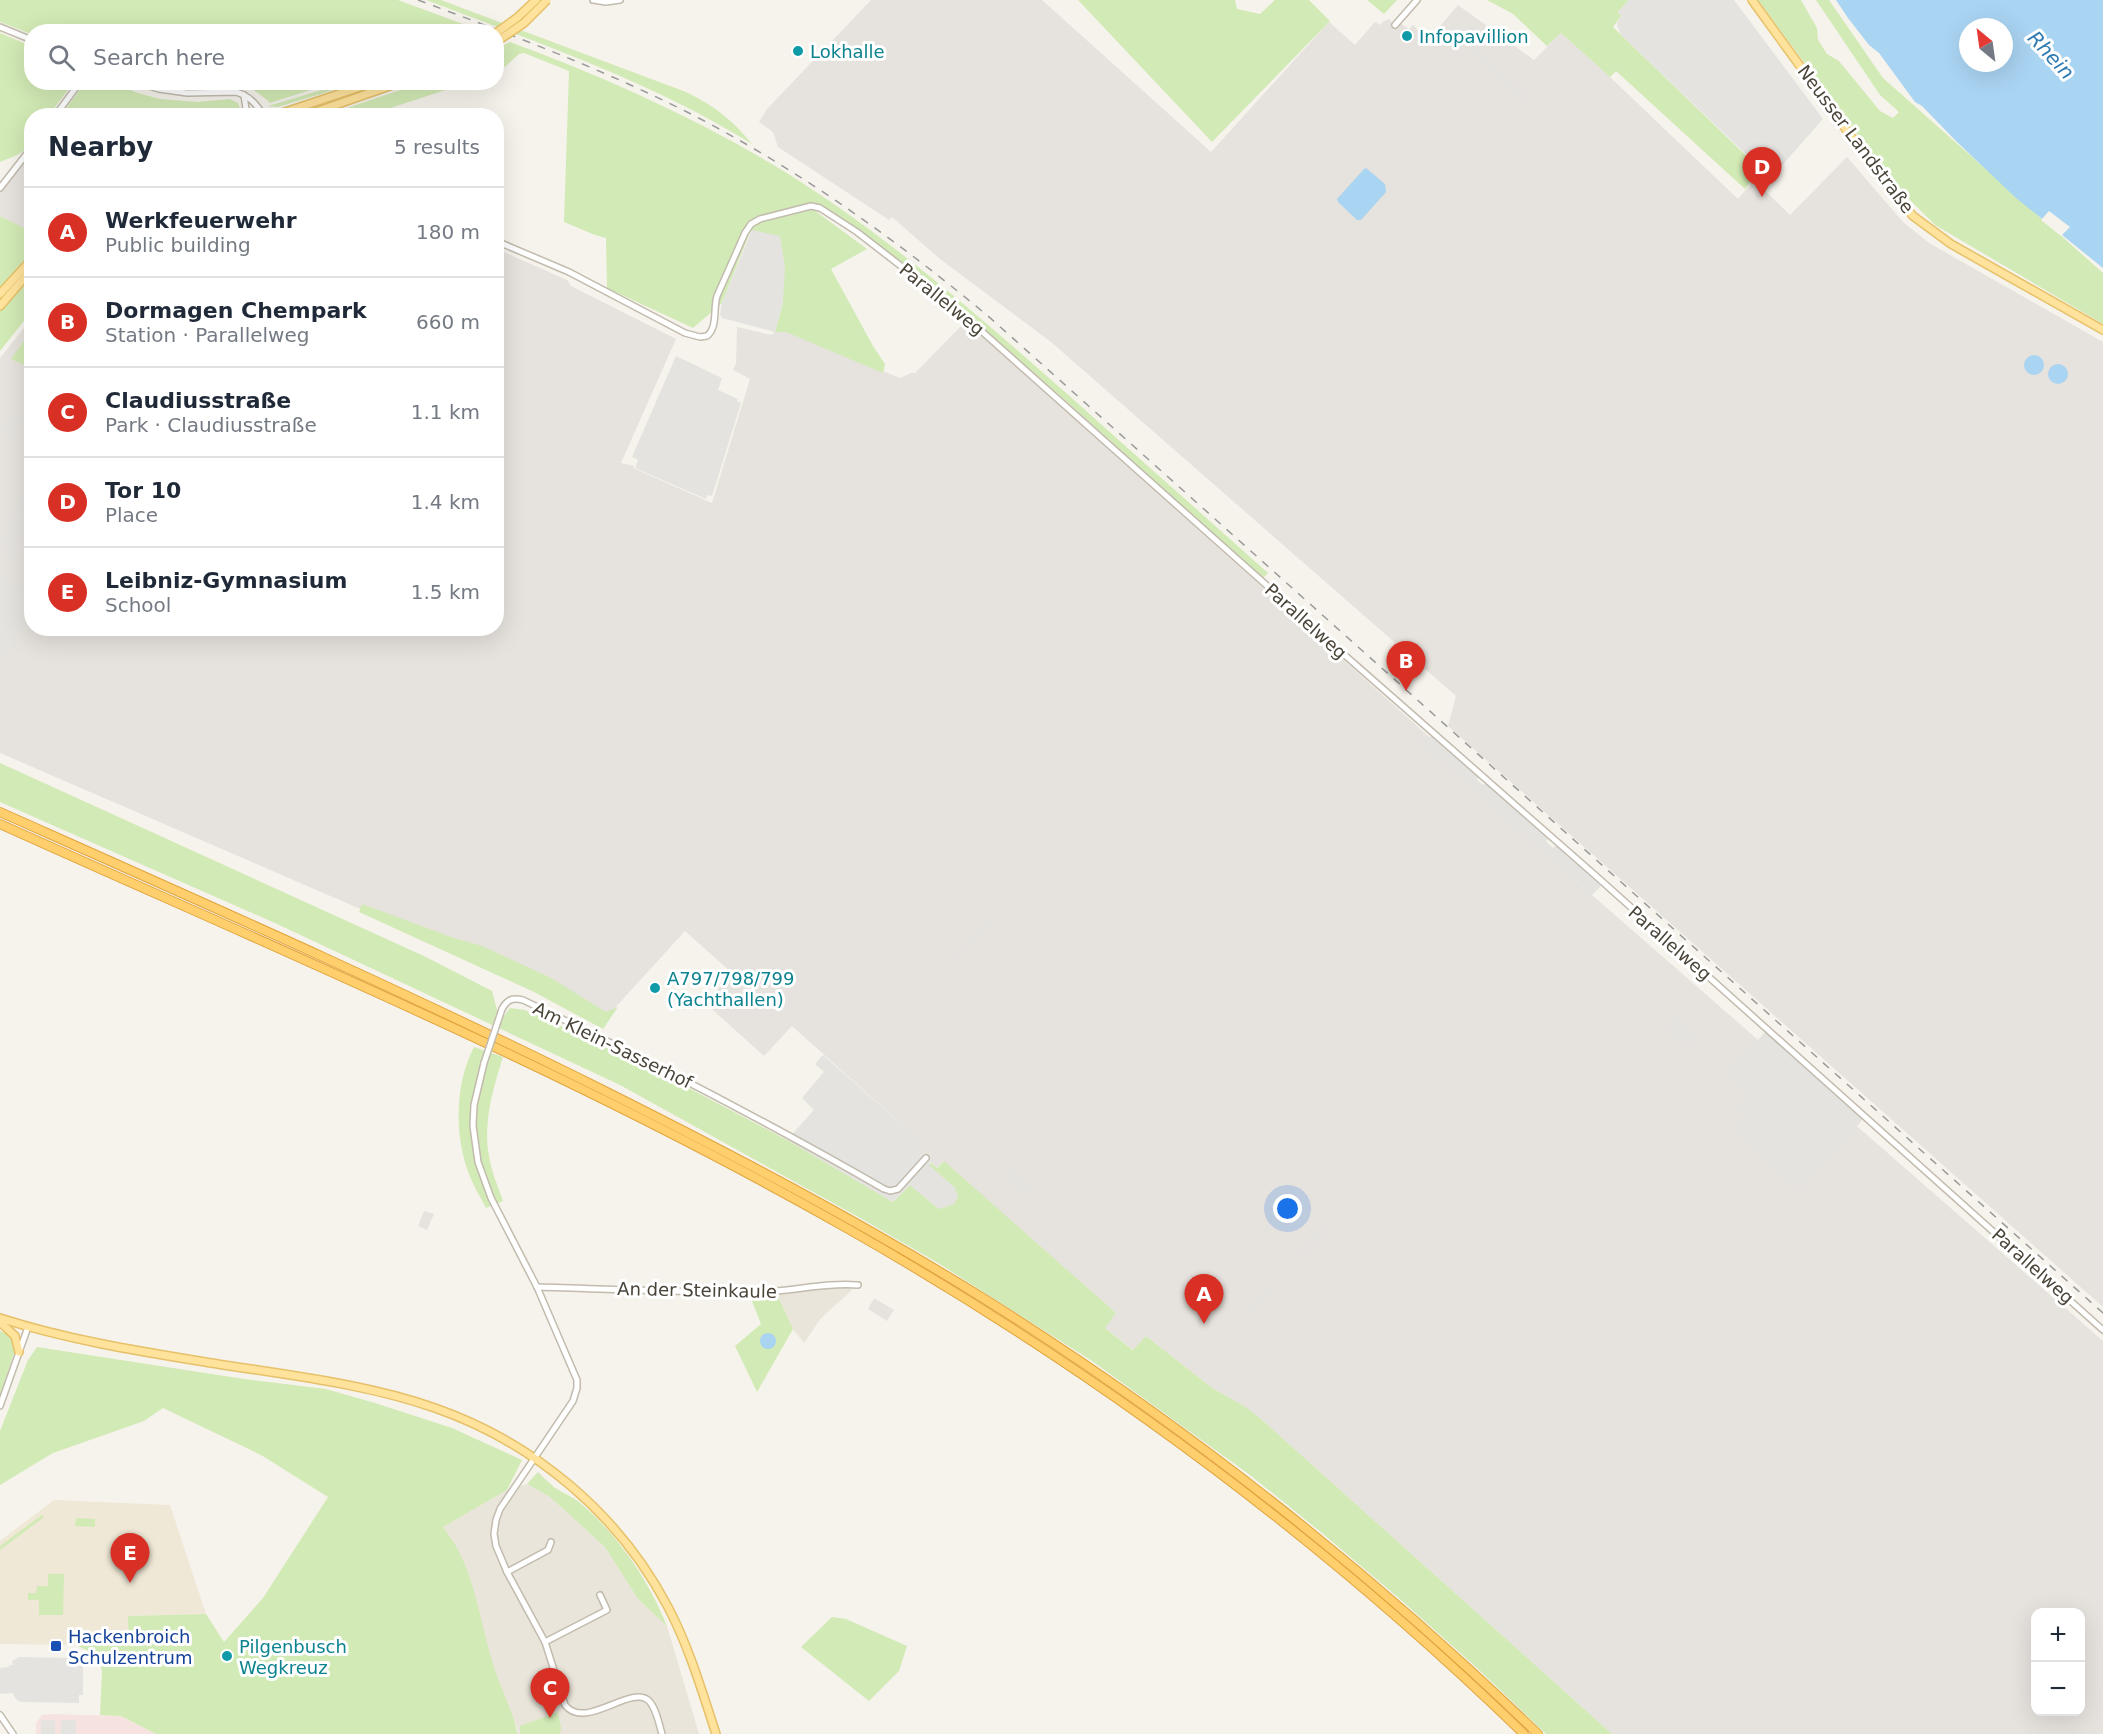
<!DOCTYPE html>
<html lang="en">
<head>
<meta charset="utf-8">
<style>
	:root { --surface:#fff; --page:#f6f6f7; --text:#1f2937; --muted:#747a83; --line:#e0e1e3; --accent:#d93025 }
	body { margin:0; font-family:"DejaVu Sans",sans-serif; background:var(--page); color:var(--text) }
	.controls { position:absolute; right:18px; bottom:18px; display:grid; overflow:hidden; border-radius:12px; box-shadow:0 6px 24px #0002 }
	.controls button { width:54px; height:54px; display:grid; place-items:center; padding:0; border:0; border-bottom:2px solid var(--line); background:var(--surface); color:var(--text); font:30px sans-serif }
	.compass { position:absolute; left:1959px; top:18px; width:54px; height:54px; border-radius:50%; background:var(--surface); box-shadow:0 6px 24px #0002; rotate:331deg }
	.you { position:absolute; left:1288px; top:1209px; width:21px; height:21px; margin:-15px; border:4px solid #fff; border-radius:50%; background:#1a73e8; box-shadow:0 0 0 9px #1a73e833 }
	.badge { display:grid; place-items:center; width:39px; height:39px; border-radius:50%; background:var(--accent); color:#fff; font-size:20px; font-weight:700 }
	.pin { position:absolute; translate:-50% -50px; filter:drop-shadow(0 2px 3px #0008) }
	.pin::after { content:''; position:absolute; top:32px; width:21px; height:18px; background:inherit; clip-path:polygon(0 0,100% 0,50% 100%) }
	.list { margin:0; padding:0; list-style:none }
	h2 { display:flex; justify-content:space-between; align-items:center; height:78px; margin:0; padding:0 24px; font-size:26px }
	h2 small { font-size:20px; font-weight:400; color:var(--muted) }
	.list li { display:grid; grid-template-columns:39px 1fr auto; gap:18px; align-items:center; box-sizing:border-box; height:90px; padding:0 24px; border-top:2px solid var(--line) }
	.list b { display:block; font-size:22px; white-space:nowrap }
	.list p { margin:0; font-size:20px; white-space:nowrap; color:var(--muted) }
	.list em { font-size:20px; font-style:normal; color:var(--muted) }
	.icon { flex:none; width:33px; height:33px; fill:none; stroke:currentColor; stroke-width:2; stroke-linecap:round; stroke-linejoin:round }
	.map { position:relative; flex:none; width:2103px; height:1734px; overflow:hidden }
	.search { position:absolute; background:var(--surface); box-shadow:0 6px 24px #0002; left:24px; top:24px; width:480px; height:66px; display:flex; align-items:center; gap:15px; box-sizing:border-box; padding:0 21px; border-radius:24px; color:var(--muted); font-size:22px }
	.panel { position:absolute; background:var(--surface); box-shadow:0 6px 24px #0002; left:24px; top:108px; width:480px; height:528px; border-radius:24px }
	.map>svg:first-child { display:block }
</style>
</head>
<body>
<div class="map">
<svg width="2103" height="1734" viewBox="0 0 2103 1734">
	<rect width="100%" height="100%" fill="#f6f3ec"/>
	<!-- residential -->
	<g fill="#eae5da">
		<path d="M850,1286l2,1 -1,4 -30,27 -17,25 -11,-14 -16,-35z"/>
		<path d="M527,1484l23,13 55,50 33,52 29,27 32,108h-182v-7l-12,-25 -62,-175 64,-37z"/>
	</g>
	<!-- industrial -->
	<g fill="#e6e2dd" fill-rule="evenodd">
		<path d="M871,0h171l169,152 118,-130 26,23 19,-22 2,-1 4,3 4,-4 5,-2 6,6 4,-3 10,7 4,-4 15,15 30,-35 76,55 27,-27 49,44 128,122 16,-19 36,35 57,-58 56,65 26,21 174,99v965l-655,-581 8,-30 -405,-354 -111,-83 -48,-42 -3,3 -111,-73 -5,-15 -14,-10 8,-13z"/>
		<path d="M31,155v77l-31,-16v-23z"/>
		<path d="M497,249l70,31 4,6 105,53 -55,124 13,3 -1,2 79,35 38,-124 -17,-9 3,-7 1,-36 34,8 4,-3h11l114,46 11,-5h4l47,-48 5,-2 459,411 -6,7 172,154 511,446v393h-491l-351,-315 -17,-13 -32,-18 -66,-52 -12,14 -29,-22 11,-15 -173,-152 -6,7 -19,-17 -1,-13 -125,-112 -28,30 -59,-53 27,-30 -47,-42 -82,90 -76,-40 -527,-228v-395l31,-39 1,309h464zM2036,1612h44v100h-44z"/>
		<path d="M424,1211l10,3 -7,16 -9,-4z"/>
		<path d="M874,1298l20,12 -7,11 -19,-12z"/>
	</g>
	<!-- education -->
	<path fill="#efe8d6" d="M54,1500l116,5 36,109 -77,2v26l-53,-2 -1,5 -75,-1v-103z"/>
	<!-- medical -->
	<path fill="#f6e3e0" d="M50,1714l71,2 35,18h-120v-11l6,-8z"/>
	<!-- green -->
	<g fill="#d2eab5">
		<path d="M0,0h398l84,31h-46l-1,-2 -1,3h-402l-1,2 -31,-12z"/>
		<path d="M426,0h15l245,92c27,13 47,28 66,52 -101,-63 -216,-102 -326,-144z"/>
		<path d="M1078,0h157l2,9 23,5 15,-14h34l21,21 -118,121z"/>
		<path d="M1367,0h30l-13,14z"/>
		<path d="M1487,0h142l-11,12 3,4 -8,11 148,143 -16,19 -129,-118 -6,6 -49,-44 -14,13 -34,-32z"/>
		<path d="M1758,0h43l16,28 1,12 9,14 12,7 41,50 13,7 6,-6 -19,-17 -64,-95h13l54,78 220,195v51l-168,-99 -42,-42z"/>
		<path d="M0,33l31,13 1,36 41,1 -24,32 -17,1c0,33 -1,34 -32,46z"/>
		<path d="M510,42c92,34 182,74 267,125 105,64 196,144 288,225 67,60 135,120 203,181l-6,6c-142,-128 -280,-263 -438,-372l-8,-3h-10l61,45 -36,20 42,77 12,18 -2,9 -97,-41h-11l8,-30 -32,-72 -29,73 -29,25 -86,-40 -1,-50 -11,-3 -31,-13 5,-151 -45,-18 -5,1 -22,20 -1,-25z"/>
		<path d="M85,83h27l26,10 22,6 37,3 33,-3 8,4 4,11 -181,1z"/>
		<path d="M235,83l97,-1v1l-62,20c-10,-10 -21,-17 -35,-20z"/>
		<path d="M345,83h11l-78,24 -10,-1z"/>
		<path d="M421,83h46l-98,32h-43z"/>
		<path d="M0,216l32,16 -1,80 -31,39z"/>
		<path d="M31,331v37l-20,-9z"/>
		<path d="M0,763l426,194 66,34 8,30 10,-13 15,2 101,45 161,85 106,62 17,-17 29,24 16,-21 -27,-23 3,-2 6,5 7,-7 172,152 -11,15 28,22 13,-14 66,52 32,18 17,13 351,315h-66l-69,-66 -76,-68 -79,-67 -72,-58 -158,-114 -154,-98 -76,-44 -242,-134 -345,-162 -275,-121z"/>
		<path d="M362,904l92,34 28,8 69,32 55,34 12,-5 -15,22 -69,-37 -175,-80z"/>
		<path d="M474,1047l29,10c-10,32 -20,65 -14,99 2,15 9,30 14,45l-17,7c-5,-10 -11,-19 -15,-29 -17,-40 -17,-93 3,-132z"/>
		<path d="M777,1294l16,35 -36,63 -22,-46 26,-22 -11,-28z"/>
		<path d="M0,1331l14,6 1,13 -15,46z"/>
		<path d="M37,1347l207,32 82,10 49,14 77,25 70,32 -15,30 -64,37c5,7 11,15 15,23 20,38 24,83 38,123 5,15 21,49 21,61h-361l-35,-18 -21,-1 2,-44 -4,-16 -23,-10v-5l54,2 -1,-26 78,-2 18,28 39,-44 65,-101 -67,-42 -98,-47 -19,13 -91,32 -53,32v-54l28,-71z"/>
		<path d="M538,1472c5,5 11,11 17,16 8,5 16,8 24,14 39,33 69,77 88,124l-29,-27 -33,-52 -55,-50 -23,-13z"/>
		<path d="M42,1515l2,2 -44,33v-4z"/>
		<path d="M76,1518l19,1v8l-20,-1z"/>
		<path d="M48,1574h16l-1,41h-24v-15h-11v-7h8l1,-7h11z"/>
		<path d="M832,1617l14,2 61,27 -8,25 -30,30 -68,-54z"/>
		<path d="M558,1712l3,16 -1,6h-40v-8z"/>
	</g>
	<!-- parking -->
	<g fill="#e5e3e0">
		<path d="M1629,0h105l89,119 -52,59 -150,-143 -3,-7 -1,-5 4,-7 -3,-4z"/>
		<path d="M1475,49l53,48 -3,3 -53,-48z"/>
		<path d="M752,230l28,6 5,31 -2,35 -8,30 -53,-14 -2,-4 2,-11z"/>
		<path d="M676,356l46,22 -4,12 20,9 -1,2 4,2 -29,93 -4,-1 -2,4 -71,-31 3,-8 -6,-3z"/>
		<path d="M10,415l11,5 -7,17 -12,-5z"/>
		<path d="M31,475v33l-14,34 1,9 -4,10 -11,-18z"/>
		<path d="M3,579l28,13v8l-23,54 -8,-4v-63z"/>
		<path d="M1426,734l4,3 3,-2 46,42 -2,3 6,5 3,-2 62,56 -2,2 7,7 3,-3 45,41 -9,9 -172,-154z"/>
		<path d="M989,919h5l-37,41h-4z"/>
		<path d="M1677,1017l18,17v4l-5,6h-5l-18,-17z"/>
		<path d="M1766,1031l98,87 -64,72 -66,-59 13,-14 -9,-8 12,-14 -23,-21z"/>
		<path d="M823,1055l94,83 6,7 -5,6 13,12 -2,2 26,23 3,9 -4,7 -15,5 -29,-24 -17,17 -106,-62 27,-30 -12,-12 22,-26 -9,-8z"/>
		<path d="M1008,1168l25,23 -4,4 -25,-23z"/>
		<path d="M1326,1225l3,3 -27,30 -3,-3z"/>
		<path d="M1272,1285l3,2 -23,26 -3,-3z"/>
		<path d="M19,1657l53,1 6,3 2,5h3v29h-4v8l-59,-1 -5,-4 -2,-5 -13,1v-26l9,-1v-2h4l-1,-4z"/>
		<rect x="41" y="1720" width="14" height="14"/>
		<rect x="61" y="1720" width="15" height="14"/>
	</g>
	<!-- water -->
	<g fill="#a9d4f2" fill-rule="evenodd">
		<path d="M1836,0h267v268l-87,-70 -60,-57 -34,-35 -7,-4 -36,-49 -10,-8 -21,-27zM1968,27h36v36h-36z"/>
		<path d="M1366,168l19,16 1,8 -25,28h-4l-19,-18 -1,-3 27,-30z"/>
		<circle cx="2034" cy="365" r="10"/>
		<circle cx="2058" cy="374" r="10"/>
		<circle cx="768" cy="1341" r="8"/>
	</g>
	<!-- pier -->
	<path fill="#f6f3ec" d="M2049,211l21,16 -9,9 -20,-16z"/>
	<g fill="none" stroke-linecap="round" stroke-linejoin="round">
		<defs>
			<g id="minor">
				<path d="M593,0l13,2 14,-2"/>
				<path d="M1395,25l22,-25"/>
				<path d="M0,27l32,13"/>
				<path d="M136,82l23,7 28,4 49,-1c14,4 20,12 28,24"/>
				<path d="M244,95l3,21"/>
				<path d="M55,116l25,-34"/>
				<path d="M0,188l32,-41"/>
				<path d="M496,241l73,31 116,61 15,4 7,-1c11,-9 6,-27 10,-40l28,-63 6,-9 9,-5 51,-13 9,2 37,24 102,79 389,347 248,218 507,454"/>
				<path d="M502,1009c5,-9 10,-12 21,-9 123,59 243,121 361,189l6,2 8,-2 28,-31"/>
				<path d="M484,1063l-10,42 -1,21 5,36 13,36 46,89 40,93v8l-4,13 -73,108 -4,11 -2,14 2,12 11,26 38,70 20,63c20,26 65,-20 83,-5 8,7 11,24 14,34"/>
				<path d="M537,1287c73,2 147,6 220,5 34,0 67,-10 101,-7"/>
				<path d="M0,1406l28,-79"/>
				<path d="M507,1572l41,-22 3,-8"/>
				<path d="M545,1642l62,-32 -7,-15"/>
				<path d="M0,1715l13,19"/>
			</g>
			<g id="major">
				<path d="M1752,0l130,179 31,37 38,28 152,86"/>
				<path d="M273,116l102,-34"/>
				<path d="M304,116l97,-34"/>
				<path d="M0,294l32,-35"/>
				<path d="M0,306l32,-37"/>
				<path d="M0,1318c65,21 132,32 199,43 78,13 162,21 236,47 100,35 184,106 233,199 21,40 34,84 48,127"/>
				<path d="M0,1322l15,14 4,16"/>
			</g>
			<g id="highway">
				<path d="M0,812c202,90 404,179 601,277 130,65 258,132 382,209 200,125 385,272 555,436"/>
				<path d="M0,824c286,129 577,250 850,406 244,139 472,308 674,504"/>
			</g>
		</defs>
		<!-- minor casing -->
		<use href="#minor" stroke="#c2bbae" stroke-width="8"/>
		<!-- major casing -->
		<use href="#major" stroke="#e6c16a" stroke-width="10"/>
		<!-- highway casing -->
		<use href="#highway" stroke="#e0a43c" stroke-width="10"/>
		<!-- minor -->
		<use href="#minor" stroke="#fff" stroke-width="5"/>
		<!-- major -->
		<use href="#major" stroke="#ffe39c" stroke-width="7"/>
		<!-- highway -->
		<use href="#highway" stroke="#ffcf6e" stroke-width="8"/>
		<!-- rail -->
		<path stroke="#9a9a9a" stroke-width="1.5" stroke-dasharray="8 8" stroke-linecap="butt" d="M418,0c91,34 182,68 269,112 108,55 207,126 301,204l1115,997"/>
		<defs>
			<path id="minor-bridge" d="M484,1063l18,-54"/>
			<g id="major-bridge">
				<path d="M496,33l22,-16 18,-17"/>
				<path d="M496,42l28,-19 23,-23"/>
			</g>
		</defs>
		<!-- minor-bridge casing -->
		<use href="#minor-bridge" stroke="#c2bbae" stroke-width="8" stroke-linecap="butt"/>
		<!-- major-bridge casing -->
		<use href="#major-bridge" stroke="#e6c16a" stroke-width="10" stroke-linecap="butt"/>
		<!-- minor-bridge -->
		<use href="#minor-bridge" stroke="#fff" stroke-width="5"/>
		<!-- major-bridge -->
		<use href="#major-bridge" stroke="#ffe39c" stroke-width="7"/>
	</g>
	<!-- markers -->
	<g fill="#0f9aa8" stroke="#fff" stroke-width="2">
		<circle cx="1407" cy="36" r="6"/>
		<circle cx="798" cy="51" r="6"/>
		<circle cx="655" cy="988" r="6"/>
		<circle cx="227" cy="1656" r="6"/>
	</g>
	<rect fill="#1a4fb4" stroke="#fff" stroke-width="2" x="50" y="1640" width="12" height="12" rx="3"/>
	<g text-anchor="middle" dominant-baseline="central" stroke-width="6" stroke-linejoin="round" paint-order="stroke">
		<!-- culture labels -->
		<g font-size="18" fill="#0d838f" stroke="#fff" text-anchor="start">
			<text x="1419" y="36">Infopavillion</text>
			<text x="810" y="51">Lokhalle</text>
			<text x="667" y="978">A797/798/799<tspan x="667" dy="21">(Yachthallen)</tspan></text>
			<text x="239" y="1646">Pilgenbusch<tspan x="239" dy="21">Wegkreuz</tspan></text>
		</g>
		<!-- street labels -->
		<g font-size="18" fill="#4b4439" stroke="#fff">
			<text transform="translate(1856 139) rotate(53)">Neusser Landstraße</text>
			<text transform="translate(942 299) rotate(39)">Parallelweg</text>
			<text transform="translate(1306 621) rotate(42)">Parallelweg</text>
			<text transform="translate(1670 943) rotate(41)">Parallelweg</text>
			<text transform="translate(613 1045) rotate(26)">Am Klein-Sasserhof</text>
			<text transform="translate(2033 1266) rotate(42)">Parallelweg</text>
			<text transform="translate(697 1290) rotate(1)">An der Steinkaule</text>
		</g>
		<!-- transit labels -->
		<g font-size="18" fill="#164399" stroke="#fff" text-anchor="start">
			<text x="68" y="1636">Hackenbroich<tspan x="68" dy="21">Schulzentrum</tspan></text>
		</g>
		<!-- water labels -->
		<g font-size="20" font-style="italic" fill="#2e7ab2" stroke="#fff">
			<text transform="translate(2051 55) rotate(47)">Rhein</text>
		</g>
	</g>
</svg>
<div class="controls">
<button>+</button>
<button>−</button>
</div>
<svg class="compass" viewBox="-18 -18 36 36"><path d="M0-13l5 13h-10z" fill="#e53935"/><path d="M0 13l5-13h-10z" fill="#747a83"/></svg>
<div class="you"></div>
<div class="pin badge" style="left:1204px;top:1324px">A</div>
<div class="pin badge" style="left:1406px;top:691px">B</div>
<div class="pin badge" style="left:550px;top:1718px">C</div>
<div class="pin badge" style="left:1762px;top:197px">D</div>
<div class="pin badge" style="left:130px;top:1583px">E</div>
<div class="search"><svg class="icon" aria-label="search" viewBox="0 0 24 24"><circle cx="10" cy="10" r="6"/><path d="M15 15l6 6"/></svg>Search here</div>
<section class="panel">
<h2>Nearby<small>5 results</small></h2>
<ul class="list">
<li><span class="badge">A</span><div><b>Werkfeuerwehr</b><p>Public building</p></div><em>180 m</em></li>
<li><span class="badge">B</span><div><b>Dormagen Chempark</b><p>Station · Parallelweg</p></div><em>660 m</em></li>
<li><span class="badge">C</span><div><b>Claudiusstraße</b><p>Park · Claudiusstraße</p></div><em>1.1 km</em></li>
<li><span class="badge">D</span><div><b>Tor 10</b><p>Place</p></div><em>1.4 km</em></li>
<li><span class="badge">E</span><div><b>Leibniz-Gymnasium</b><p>School</p></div><em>1.5 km</em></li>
</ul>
</section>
</div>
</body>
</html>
